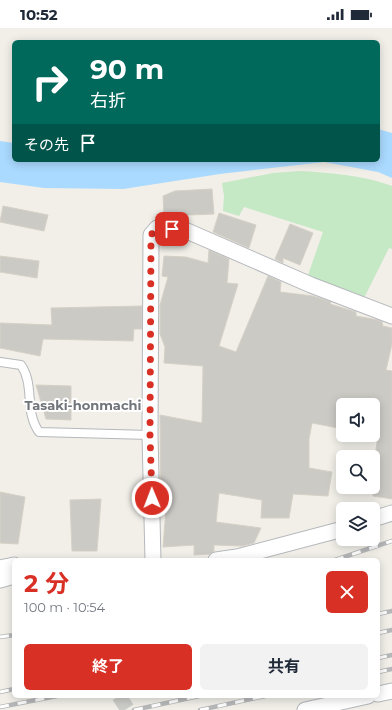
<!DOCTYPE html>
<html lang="ja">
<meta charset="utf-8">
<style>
:root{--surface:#fff;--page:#f2f2f3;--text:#1f2937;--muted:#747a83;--accent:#d93025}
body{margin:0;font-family:Montserrat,"Noto Sans JP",sans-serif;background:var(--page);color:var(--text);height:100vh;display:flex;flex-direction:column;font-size:15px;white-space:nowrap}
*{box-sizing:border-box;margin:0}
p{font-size:13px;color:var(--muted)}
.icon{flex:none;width:22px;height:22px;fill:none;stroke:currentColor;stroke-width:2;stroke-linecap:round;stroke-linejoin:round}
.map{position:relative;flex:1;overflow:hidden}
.sheet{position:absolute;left:12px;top:530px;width:368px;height:140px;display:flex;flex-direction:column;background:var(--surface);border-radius:6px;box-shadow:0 2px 10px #0003}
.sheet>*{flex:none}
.guide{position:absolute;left:12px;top:12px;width:368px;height:122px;border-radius:6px;box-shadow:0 2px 10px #0003;background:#00695c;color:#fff;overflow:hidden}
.fabs{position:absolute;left:336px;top:370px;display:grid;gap:8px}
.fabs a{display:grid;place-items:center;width:44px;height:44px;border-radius:6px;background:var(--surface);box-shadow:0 2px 10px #0003;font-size:20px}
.pin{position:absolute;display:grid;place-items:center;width:34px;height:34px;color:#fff;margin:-17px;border-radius:8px;box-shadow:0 2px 6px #0006}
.me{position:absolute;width:44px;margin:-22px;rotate:359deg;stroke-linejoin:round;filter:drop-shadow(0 0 3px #0008)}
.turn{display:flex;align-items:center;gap:14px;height:84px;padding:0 12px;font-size:18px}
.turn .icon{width:52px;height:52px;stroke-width:2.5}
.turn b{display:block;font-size:28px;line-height:34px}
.then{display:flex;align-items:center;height:38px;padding:0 12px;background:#0003;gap:8px;font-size:15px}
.round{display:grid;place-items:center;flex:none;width:42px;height:42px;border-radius:6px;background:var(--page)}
.head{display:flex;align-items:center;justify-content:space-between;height:68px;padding:0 12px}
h1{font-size:24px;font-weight:700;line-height:30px;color:var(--accent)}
.button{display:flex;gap:8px;margin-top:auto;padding:8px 12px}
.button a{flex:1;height:46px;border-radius:6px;background:var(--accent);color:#fff;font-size:16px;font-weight:700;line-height:46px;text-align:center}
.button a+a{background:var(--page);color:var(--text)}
.status{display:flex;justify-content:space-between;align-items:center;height:28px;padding:0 20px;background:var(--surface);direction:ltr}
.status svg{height:11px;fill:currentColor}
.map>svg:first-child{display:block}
</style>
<div class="status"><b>10:52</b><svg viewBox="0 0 49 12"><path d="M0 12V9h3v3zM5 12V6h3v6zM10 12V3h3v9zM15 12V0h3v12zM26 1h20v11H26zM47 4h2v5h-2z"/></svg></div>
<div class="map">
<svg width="392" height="682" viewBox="0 0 392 682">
<rect width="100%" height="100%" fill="#f1efe8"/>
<path fill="#c5e8c5" d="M301 143C332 145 362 147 392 158V221L389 220 364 270 308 247 323 204 244 179 239 188 223 183 224 168 222 155 273 145Z"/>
<path fill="#aadaff" d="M378 101 392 105V150L378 144 324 134 220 146 123 161 44 160 0 154V113L14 115V132H378Z"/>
<path fill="#cccac5" stroke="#d6d1c6" d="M212 161 214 186 164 188 163 168 175 163Z
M3 178 48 187 44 203 0 194Z
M219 185 256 197 249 220 213 204Z
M290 196 313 205 300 237 283 230V235L275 231Z
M209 222 229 231 227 255 238 256 219 318 236 324 268 248 281 254 280 264 313 268 331 274 330 276 356 284V288L378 292 382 294 383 298 392 300V316L386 342 392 343V471L373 468V441L378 408 373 407V377H341L338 400 312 395 309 411V440L332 444 328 468 293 466 289 490H261L262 472 219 465 216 494 261 500 254 515 242 518 214 517V523L210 526 194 527V517L163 519 166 481H161L160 387 202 395 203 338 164 335 165 319 160 306V277L168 249 162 248 164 228 186 229 208 235Z
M0 228 39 233 37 250 0 244Z
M142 278V301H134L133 313 43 311 40 328 0 320V295L52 297 51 280Z
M36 357 71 358V392L46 391Z
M0 464 25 469 18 516 0 515Z
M101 471 97 523H72L70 472Z"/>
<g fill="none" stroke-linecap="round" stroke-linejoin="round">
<path stroke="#ccccc8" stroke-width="15" stroke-dasharray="15 8" stroke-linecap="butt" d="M119 668 128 682"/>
<defs>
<path id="lane" d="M0 334 21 337C35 357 24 383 39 404L150 407"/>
<path id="street" d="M373 491 392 485
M153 532 150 407 151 207 157 200 187 203 311 257 392 288
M216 532 237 529 343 501
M0 540 14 537
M0 552 14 548
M378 666 392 663
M305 682 368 668"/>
</defs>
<use href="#lane" stroke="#b5b8bc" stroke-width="10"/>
<use href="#street" stroke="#b5b8bc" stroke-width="17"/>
<use href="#lane" stroke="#fff" stroke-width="8"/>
<use href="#street" stroke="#fff" stroke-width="15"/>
<defs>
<path id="rail" d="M335 532 392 513
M378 586 392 583
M378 605 392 602
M0 609 14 607
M378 630 392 627
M378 644 392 641
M0 664 14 661
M0 679 57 668
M134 682 199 668
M200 682 265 668"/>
</defs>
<use href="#rail" stroke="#b6b7b8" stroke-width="4.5"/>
<use href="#rail" stroke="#fff" stroke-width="3" stroke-dasharray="9" stroke-linecap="butt"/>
</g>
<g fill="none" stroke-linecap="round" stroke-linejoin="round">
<path stroke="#d93025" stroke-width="7" stroke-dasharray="0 12.6" d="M152 470 150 407 151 207 157 200 172 201"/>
</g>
<g text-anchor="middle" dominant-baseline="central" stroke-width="4" stroke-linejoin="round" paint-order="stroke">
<g font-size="13" font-weight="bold" fill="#70757a" stroke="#fff">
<text x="83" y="377">Tasaki-honmachi</text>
</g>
</g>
</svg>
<div class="fabs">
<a><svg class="icon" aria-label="sound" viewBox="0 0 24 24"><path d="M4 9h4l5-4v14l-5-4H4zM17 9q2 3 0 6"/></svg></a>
<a><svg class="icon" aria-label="search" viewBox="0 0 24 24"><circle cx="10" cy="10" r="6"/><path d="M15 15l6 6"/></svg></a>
<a><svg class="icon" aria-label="layers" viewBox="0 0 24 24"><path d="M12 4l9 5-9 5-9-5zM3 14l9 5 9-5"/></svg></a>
</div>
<div class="pin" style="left:172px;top:201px;background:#d93025"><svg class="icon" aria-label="arrive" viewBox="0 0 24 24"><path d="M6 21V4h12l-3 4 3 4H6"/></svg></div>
<svg class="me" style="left:152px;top:470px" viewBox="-20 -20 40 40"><circle r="17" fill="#d93025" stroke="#fff" stroke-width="3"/><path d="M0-11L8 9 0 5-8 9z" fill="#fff"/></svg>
<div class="guide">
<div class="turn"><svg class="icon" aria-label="right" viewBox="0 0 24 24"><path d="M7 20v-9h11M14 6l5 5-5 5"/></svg><div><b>90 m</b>右折</div></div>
<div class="then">その先<svg class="icon" aria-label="arrive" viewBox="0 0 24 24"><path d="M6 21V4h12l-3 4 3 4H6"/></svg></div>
</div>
<section class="sheet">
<div class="head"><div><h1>2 分</h1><p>100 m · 10:54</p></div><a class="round" style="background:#d93025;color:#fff"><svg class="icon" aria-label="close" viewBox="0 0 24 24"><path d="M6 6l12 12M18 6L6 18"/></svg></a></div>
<div class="button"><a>終了</a><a>共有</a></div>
</section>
</div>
